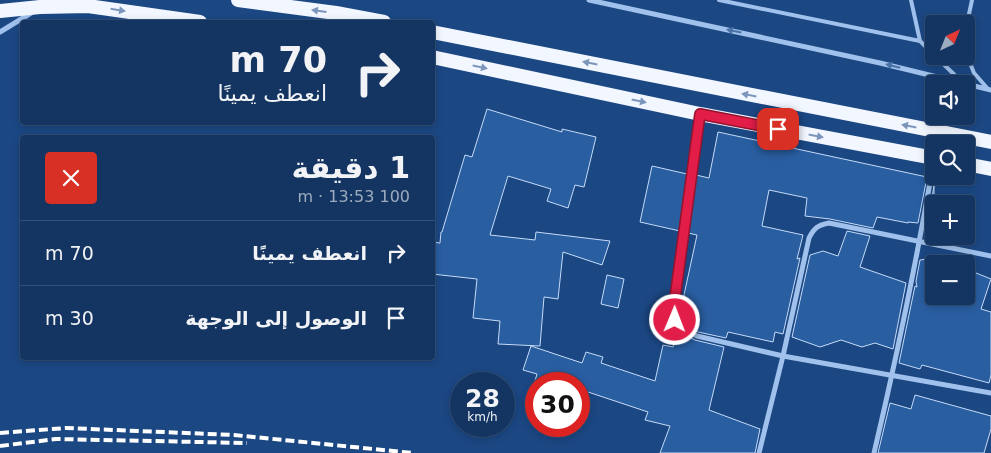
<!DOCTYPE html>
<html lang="ar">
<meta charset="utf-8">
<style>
:root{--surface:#143562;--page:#1d3d68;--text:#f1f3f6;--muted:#9dabbe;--line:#335077}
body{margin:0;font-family:"DejaVu Sans","Noto Naskh Arabic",sans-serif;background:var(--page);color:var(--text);direction:rtl;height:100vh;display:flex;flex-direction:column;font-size:19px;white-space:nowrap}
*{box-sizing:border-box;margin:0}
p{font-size:16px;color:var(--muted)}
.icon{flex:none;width:28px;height:28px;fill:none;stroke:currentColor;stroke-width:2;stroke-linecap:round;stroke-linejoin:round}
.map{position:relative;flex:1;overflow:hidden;direction:ltr}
.panel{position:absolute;left:20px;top:135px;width:415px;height:225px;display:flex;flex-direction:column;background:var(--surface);border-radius:5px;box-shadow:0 2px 8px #0003,0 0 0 1px var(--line);direction:rtl}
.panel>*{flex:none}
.hud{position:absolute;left:20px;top:20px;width:415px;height:105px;border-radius:5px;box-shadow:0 2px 8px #0003,0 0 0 1px var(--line);direction:rtl;background:#143562;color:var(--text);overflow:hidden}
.needle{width:32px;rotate:43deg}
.tools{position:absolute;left:925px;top:15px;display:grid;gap:10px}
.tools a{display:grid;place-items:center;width:50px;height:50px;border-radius:5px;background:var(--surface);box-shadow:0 2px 8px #0003,0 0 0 1px var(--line);font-size:25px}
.speed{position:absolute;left:450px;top:372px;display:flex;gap:10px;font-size:25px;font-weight:700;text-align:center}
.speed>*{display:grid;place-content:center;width:65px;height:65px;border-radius:50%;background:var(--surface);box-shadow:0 2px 8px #0003,0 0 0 1px var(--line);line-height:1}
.speed small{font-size:12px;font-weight:400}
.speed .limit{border:8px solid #d22;background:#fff;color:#111}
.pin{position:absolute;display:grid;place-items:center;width:42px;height:42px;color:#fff;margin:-21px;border-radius:10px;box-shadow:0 2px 8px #0006}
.me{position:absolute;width:55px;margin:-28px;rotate:1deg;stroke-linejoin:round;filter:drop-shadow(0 0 4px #0008)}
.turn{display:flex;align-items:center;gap:18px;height:105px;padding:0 25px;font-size:22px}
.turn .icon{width:65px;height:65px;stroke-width:2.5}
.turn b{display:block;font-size:35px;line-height:42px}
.round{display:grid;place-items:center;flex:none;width:52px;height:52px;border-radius:5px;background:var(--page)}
.headline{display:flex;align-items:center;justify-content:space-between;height:85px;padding:0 25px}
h1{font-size:30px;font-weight:700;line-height:38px}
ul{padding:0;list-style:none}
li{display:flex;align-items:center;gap:15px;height:65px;padding:0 25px;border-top:1px solid var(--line)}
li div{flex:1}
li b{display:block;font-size:19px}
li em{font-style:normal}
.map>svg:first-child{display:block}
</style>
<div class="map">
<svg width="991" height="453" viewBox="0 0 991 453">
<rect width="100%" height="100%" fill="#1b4783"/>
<path fill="#295ea1" stroke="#c5dbf8" d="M487 109 562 132V129L596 137 584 187 575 185 568 208 547 201 551 189 508 176 490 235 535 240 536 232 610 241 602 265 563 252 558 299 544 297 540 346 498 344 500 321 473 318 477 279 432 274V242L440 243 441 232H442L465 155 472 157Z
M718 132 927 177 918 223 908 222V223L877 217 873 228 830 219 805 216 807 198 769 190 762 226 803 235 797 259 800 258 783 334 775 332 773 342 728 332 726 338 698 332 684 325 679 318 697 235 688 233 696 175 709 178Z
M652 166 687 174 680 231 640 222Z
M934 186V226L927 225Z
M847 231 870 236 860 267 906 283 893 349 875 343 862 347 841 340 820 347 792 337 810 255 823 251 838 256Z
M934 258V296H966V269L991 279 981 309 991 312V375L989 383 922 365 920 369 899 363 915 286 917 287 916 281 920 260Z
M607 275 624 279 618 308 601 304Z
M677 330 695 340 724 347 709 410 760 429 755 453H660L670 426 645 420 648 412 579 389V384H534L537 374 523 370 531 346 582 363 586 352 603 357 601 363 655 381 663 345 673 347Z
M915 395 991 416V429L984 453H878L890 403 911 409Z"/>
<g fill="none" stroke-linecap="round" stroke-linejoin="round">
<path stroke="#a0c1eb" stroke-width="4" d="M719 0 920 41 934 55
M911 0 920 41
M966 28 972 0
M966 53 974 73 988 89
M935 56 963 83"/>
<path stroke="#a0c1eb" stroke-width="5" d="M589 0 880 63 991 90
M0 32 31 13
M700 114 674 305 675 320 681 328 697 336 783 356 991 393
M759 453 783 356 809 238C814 228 818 225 829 223L991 256
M874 453C897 356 917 258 934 160"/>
<path stroke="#f2f6ff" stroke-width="14" d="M238 0 336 13 384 22
M0 11 40 7 88 6 200 22
M432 32 991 142
M432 57 700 114 934 158
M966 164 991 169"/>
<path stroke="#fff" stroke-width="4" stroke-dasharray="9 4" stroke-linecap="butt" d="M0 433 66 428 234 435 413 453
M0 446 56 439 247 443"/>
</g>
<defs><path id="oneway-solid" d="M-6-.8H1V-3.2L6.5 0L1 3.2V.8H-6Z" transform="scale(1.25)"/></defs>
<g fill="#7c96bb">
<use href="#oneway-solid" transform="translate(118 10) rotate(9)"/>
<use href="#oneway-solid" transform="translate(319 11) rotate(-172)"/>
<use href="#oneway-solid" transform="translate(590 63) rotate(-169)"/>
<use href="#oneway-solid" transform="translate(480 67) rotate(12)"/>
<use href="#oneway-solid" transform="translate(749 95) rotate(-169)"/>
<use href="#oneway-solid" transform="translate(639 101) rotate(12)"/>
<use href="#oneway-solid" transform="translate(909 126) rotate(-169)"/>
<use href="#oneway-solid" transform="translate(816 136) rotate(11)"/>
</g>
<g fill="#4a72a7">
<use href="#oneway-solid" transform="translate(734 31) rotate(-168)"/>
<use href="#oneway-solid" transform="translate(893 66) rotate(-166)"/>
</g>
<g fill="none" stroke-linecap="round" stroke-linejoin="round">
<defs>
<path id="route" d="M675 320 674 305 700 114 778 129"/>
</defs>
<use href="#route" stroke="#92132f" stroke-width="12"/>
<use href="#route" stroke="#e11d48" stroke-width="9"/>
</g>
</svg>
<div class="tools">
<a><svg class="needle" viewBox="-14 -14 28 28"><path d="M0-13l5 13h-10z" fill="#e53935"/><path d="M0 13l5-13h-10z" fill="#9dabbe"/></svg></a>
<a><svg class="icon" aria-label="sound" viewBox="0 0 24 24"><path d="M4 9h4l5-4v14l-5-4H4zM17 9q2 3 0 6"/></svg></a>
<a><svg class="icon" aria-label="search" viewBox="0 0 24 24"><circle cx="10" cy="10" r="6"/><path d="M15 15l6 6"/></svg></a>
<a>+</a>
<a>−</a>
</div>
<div class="speed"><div>28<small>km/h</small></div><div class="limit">30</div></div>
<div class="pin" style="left:778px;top:129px;background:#d93025"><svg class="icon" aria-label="arrive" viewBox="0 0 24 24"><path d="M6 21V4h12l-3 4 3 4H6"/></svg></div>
<svg class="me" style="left:675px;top:320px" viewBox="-20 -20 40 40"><circle r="17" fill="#e11d48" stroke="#fff" stroke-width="3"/><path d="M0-11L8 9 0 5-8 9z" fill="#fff"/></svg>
<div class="hud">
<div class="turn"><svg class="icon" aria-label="right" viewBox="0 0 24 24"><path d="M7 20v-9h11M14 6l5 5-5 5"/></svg><div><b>70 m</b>انعطف يمينًا</div></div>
</div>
<section class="panel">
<div class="headline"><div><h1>1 دقيقة</h1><p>100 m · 13:53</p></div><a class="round" style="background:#d93025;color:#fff"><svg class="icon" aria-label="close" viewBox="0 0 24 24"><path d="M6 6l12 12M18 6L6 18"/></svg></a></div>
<ul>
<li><svg class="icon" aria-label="right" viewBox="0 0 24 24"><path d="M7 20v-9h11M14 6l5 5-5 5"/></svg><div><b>انعطف يمينًا</b></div><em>70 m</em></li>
<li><svg class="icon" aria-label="arrive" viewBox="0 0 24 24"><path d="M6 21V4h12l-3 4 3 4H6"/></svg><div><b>الوصول إلى الوجهة</b></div><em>30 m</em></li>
</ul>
</section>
</div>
